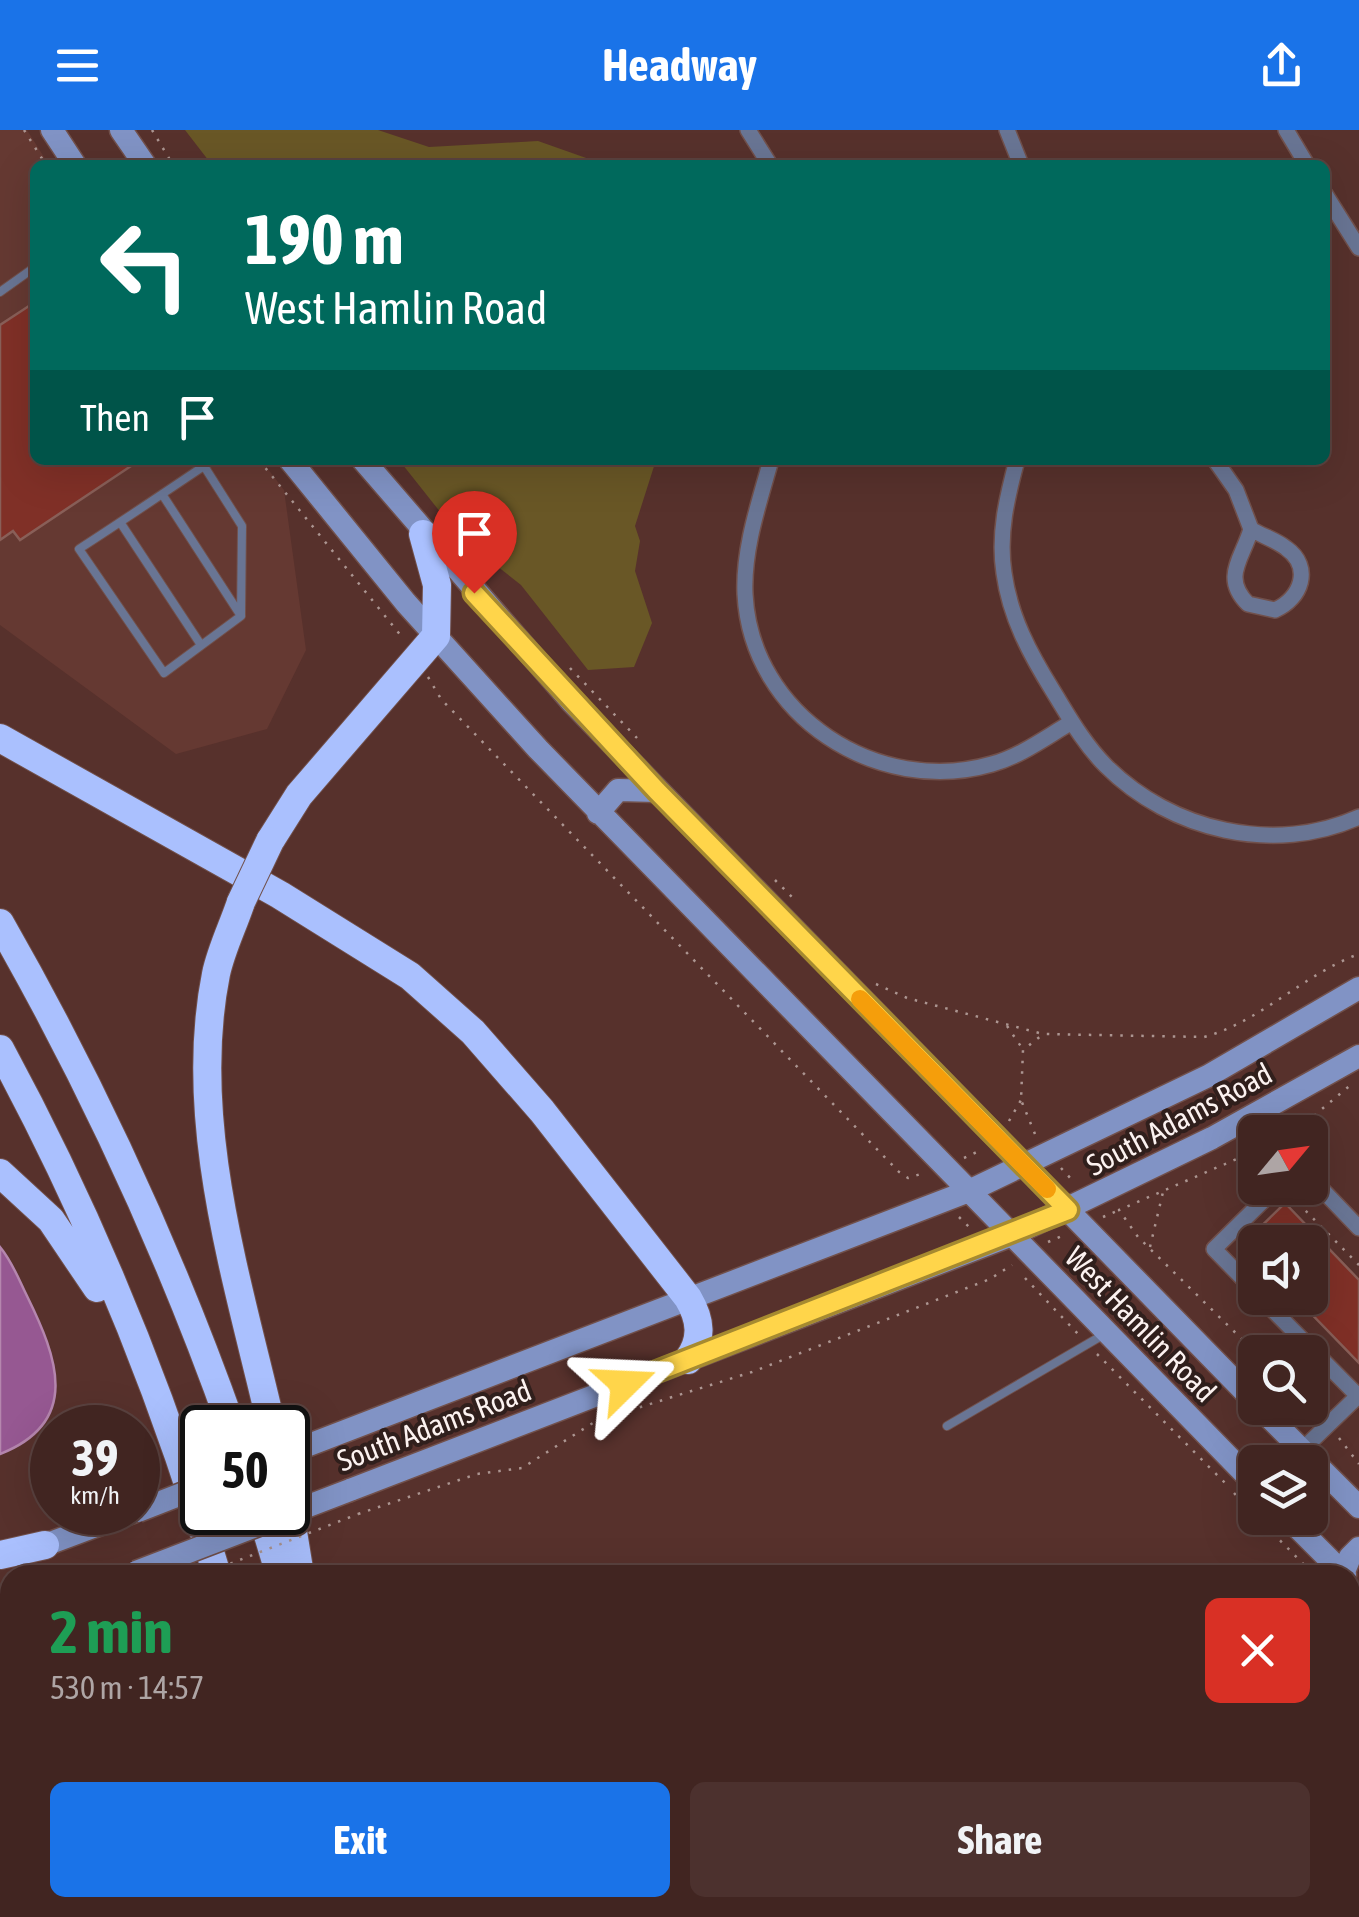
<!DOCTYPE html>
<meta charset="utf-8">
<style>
:root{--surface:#412521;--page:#4c312e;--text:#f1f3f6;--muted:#aea5a5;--line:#5a423f;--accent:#1a73e8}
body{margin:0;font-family:"Asap Condensed",sans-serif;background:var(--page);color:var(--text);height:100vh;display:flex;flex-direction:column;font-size:38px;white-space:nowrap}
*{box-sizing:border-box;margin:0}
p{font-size:32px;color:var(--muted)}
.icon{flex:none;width:55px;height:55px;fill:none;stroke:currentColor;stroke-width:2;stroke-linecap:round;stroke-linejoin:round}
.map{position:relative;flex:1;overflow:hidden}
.panel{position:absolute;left:0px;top:1435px;width:1360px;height:352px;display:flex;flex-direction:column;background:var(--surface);border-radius:30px 30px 0 0;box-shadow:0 10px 40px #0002,0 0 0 2px var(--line)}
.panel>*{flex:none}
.banner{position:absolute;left:30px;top:30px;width:1300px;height:305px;border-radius:15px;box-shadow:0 10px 40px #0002,0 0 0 2px var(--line);background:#00695c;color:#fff;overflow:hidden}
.needle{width:65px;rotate:61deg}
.fabs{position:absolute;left:1238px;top:985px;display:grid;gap:20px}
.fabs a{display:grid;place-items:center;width:90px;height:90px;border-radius:15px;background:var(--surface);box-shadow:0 10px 40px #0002,0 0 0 2px var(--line);font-size:50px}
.speed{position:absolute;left:30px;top:1275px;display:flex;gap:20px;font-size:50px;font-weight:700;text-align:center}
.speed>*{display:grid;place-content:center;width:130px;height:130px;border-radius:50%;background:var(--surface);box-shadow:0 10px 40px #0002,0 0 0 2px var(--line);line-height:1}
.speed small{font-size:25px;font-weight:400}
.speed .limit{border:5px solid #111;border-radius:15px;background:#fff;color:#111}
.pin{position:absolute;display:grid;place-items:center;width:85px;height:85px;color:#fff;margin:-102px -42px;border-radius:50% 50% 50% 0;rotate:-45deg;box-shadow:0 0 10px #0007}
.pin .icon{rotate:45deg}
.me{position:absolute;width:110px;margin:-55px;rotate:69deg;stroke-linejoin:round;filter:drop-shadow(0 0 8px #0008)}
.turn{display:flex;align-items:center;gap:35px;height:210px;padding:0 50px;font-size:45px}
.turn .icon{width:130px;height:130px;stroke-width:2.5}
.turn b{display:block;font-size:70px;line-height:85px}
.then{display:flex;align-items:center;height:95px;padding:0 50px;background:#0003;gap:20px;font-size:38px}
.round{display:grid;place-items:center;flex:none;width:105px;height:105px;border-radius:15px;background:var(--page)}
.summary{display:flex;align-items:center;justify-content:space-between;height:170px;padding:0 50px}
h1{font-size:60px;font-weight:700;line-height:75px;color:#1e9e55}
.cta{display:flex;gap:20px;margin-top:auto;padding:20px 50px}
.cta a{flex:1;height:115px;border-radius:15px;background:var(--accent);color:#fff;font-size:40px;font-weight:700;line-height:115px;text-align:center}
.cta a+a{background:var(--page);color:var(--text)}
header{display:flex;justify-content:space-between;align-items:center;height:130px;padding:0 50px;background:var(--accent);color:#fff;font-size:45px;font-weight:700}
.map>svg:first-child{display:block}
</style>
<header><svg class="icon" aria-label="menu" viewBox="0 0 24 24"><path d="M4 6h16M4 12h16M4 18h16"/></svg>Headway<svg class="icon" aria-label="share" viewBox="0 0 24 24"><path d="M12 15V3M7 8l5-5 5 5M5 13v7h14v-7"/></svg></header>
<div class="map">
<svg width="1359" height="1787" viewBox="0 0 1359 1787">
<rect width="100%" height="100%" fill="#57312c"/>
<path fill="#653932" d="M0 0H27L49 35H35V330H261L284 360 306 520 267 599 176 624 0 495Z"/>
<path fill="#695726" d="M185 0H378L429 17 538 11 606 35H212Z
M399 330H656L635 396 640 411 635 441 652 493 634 537 588 540 521 455 460 407Z"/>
<path fill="#965892" stroke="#b586ae" stroke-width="2.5" d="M0 1117C12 1131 19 1150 27 1166 57 1227 82 1292 0 1324Z"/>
<path fill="#803027" stroke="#895f58" stroke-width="2.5" d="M35 172V330H140L20 410 13 401 0 410V195Z
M1285 1073 1359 1150V1233L1296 1168H1310V1112H1245Z"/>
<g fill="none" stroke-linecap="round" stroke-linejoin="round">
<defs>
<path id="lane" d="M0 162 35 137
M200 330 204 336 242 396 241 486 164 543 79 419C124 390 168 360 213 330
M162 364 241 486
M120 392 201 515
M947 1296 1103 1205"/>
<path id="street" d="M748 0 770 35
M1007 0 1021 35
M1286 0 1307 35
M1325 64 1359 118
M771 330C759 373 743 419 745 464 751 586 878 667 992 634 1021 626 1046 607 1072 592
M1017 330C1007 367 998 404 1004 443 1010 487 1030 524 1053 561 1069 587 1084 614 1106 636 1171 701 1274 725 1359 687
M1215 330 1236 360 1251 399C1243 428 1221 447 1248 474L1275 480C1301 469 1313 437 1286 418 1276 410 1262 406 1251 399
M1267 978 1280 1002
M1310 1047 1359 1098
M1255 1161 1214 1119 1276 1058
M1261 1168 1359 1267
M1302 1320 1359 1265"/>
<path id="secondary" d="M52 0 75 35
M121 0 145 35
M290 330 406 473 538 619 1255 1354
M363 330 572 572 1255 1272
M598 683 618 660 657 661
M1260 1278 1359 1377
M288 1323 969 1061 1208 946 1359 858
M350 1360 1012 1105 1212 1008 1359 926
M1288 1388 1345 1445
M29 1421 133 1382
M1343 1444 1350 1427 1359 1418
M0 1490 10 1487"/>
<path id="highway" d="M0 608 280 765 410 846 473 902 542 981 688 1168C701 1190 703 1209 688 1230
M270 711 299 665 436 506 437 455 423 404
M241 772C233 796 221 820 216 844 186 993 239 1154 272 1298
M0 793C92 954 170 1123 232 1298
M0 919C90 1085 163 1264 217 1445
M0 1043 51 1090 97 1158
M288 1371 300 1445
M261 1382 280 1445
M0 1425 45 1415
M298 1778 300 1787
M358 1778 360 1787"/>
</defs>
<use href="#lane" stroke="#71504b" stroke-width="10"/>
<use href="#street" stroke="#71504b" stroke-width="18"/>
<use href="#secondary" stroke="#71504b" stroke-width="25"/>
<use href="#highway" stroke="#71504b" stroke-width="30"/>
<path stroke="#ac9591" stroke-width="2.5" stroke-dasharray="2.5 8" stroke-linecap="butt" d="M24 0 46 35
M152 0 173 35
M259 330 402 507
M570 538 637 608
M428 547 441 569 899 1042 908 1048 924 1043
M775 750 794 769
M876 854 907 868 1043 904 1204 907C1260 892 1304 844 1359 824
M1007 896 1022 918
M1009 991 1021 970
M1298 999 1353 953
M1035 1004 1021 970 1023 920 1042 905
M1255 1021 1119 1080 1138 1107 1255 1222
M964 1028 979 1021
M1061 1038 1073 1051
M1291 1066 1359 1135
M959 1087 971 1099
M1103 1087 1119 1080
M1048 1112 1064 1105
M1150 1117 1163 1062
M1025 1148 1078 1204
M1097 1224 1229 1357
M1310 1277 1316 1283
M1339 1308 1359 1334
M1234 1363 1255 1385
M358 1384 477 1344 522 1338 596 1291 752 1242 990 1149 1012 1135
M1258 1388 1314 1445
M1350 1482 1359 1492
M0 1516 10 1513"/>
<use href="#lane" stroke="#697594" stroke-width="8"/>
<use href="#street" stroke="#697594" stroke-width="15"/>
<use href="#secondary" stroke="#8193c5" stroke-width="22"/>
<use href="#highway" stroke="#aac0fe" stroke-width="28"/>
<defs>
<path id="secondary-bridge" d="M138 1381 202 1356
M136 1442 350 1360"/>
<path id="highway-bridge" d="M241 772 270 711"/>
</defs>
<use href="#secondary-bridge" stroke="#71504b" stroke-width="25" stroke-linecap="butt"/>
<use href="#highway-bridge" stroke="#71504b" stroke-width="30" stroke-linecap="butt"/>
<path stroke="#ac9591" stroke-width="2.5" stroke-dasharray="2.5 8" stroke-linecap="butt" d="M201 1445 358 1384"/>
<use href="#secondary-bridge" stroke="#8193c5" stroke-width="22"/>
<use href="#highway-bridge" stroke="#aac0fe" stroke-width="28"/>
</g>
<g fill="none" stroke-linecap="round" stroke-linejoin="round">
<defs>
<path id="route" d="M474 463 657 661 1068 1080 625 1254"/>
</defs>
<use href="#route" stroke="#a68a30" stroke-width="25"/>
<use href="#route" stroke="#ffd54a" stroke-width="18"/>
<path stroke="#f59e0b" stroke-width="18" d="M860 869 1047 1059"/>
</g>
<g text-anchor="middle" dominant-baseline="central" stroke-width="8" stroke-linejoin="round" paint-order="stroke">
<g font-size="30" fill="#fcf2f0" stroke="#301f1c">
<text transform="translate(1179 989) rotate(-28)">South Adams Road</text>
<text transform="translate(1141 1194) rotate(46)">West Hamlin Road</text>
<text transform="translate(434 1295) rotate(-21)">South Adams Road</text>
</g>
</g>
</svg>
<div class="fabs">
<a><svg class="needle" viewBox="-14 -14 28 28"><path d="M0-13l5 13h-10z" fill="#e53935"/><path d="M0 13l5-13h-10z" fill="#aea5a5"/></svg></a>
<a><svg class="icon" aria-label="sound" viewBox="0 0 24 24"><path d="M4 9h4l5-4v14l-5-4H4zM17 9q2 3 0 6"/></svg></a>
<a><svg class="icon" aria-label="search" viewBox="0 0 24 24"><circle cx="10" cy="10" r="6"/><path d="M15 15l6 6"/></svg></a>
<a><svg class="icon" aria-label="layers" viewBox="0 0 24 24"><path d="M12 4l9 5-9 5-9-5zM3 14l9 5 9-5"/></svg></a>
</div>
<div class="speed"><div>39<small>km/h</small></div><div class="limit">50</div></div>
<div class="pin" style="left:474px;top:463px;background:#d93025"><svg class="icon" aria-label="arrive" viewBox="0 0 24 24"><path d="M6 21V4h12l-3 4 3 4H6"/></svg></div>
<svg class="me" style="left:625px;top:1254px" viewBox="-20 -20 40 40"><path d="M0-17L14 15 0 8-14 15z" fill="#ffd54a" stroke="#fff" stroke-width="4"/></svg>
<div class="banner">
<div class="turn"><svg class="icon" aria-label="left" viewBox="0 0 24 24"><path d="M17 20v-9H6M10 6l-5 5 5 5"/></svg><div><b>190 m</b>West Hamlin Road</div></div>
<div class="then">Then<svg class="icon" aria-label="arrive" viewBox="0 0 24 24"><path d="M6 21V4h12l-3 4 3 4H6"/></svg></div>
</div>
<section class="panel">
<div class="summary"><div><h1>2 min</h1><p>530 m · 14:57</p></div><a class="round" style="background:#d93025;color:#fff"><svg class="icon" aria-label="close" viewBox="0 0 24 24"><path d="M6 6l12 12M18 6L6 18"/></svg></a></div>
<div class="cta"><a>Exit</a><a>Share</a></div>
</section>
</div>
